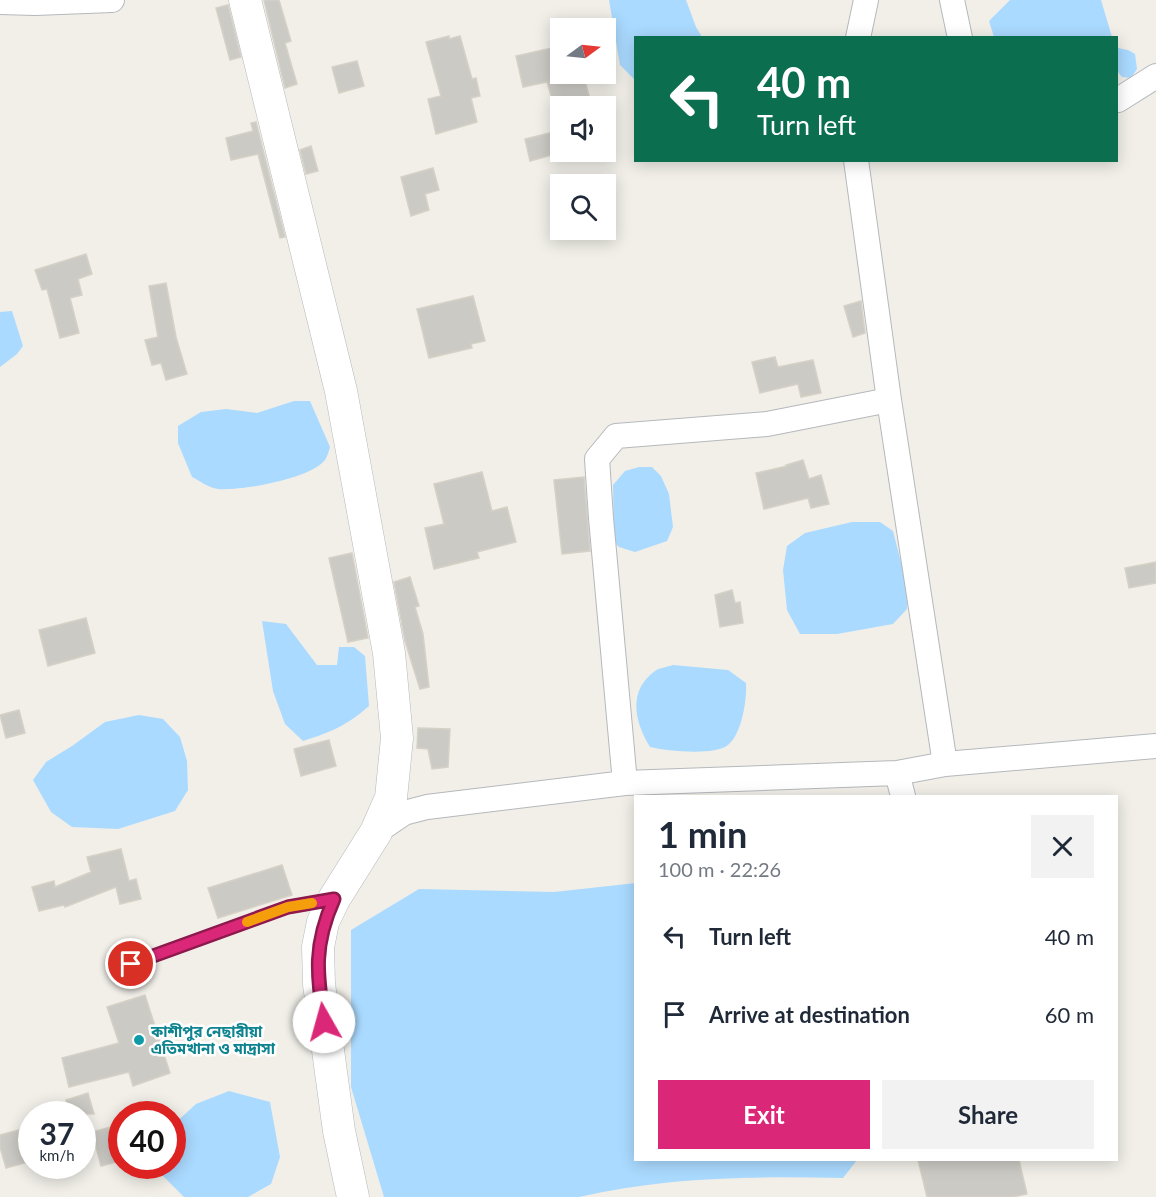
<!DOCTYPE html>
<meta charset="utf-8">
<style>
:root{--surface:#fff;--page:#f2f2f3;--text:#1f2937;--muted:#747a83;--accent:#db2777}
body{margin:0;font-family:Lato,"Noto Sans Bengali",sans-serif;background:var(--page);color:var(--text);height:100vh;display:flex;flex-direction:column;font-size:22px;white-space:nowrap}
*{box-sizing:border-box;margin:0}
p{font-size:20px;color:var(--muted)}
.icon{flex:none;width:33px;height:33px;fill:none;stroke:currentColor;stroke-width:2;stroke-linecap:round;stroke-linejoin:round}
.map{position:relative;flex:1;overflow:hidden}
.sheet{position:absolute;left:634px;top:795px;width:484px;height:366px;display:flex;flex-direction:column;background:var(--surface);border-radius:0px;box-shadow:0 3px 15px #0003}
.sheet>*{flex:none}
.banner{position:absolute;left:634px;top:36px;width:484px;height:126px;border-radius:0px;box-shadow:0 3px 15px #0003;background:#0b6e4f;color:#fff;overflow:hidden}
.needle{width:39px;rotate:75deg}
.controls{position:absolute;left:550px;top:18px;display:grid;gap:12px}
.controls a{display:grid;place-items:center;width:66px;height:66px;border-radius:0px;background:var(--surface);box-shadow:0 3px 15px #0003;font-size:30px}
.speed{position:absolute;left:18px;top:1101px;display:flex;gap:12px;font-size:30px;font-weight:700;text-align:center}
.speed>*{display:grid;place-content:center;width:78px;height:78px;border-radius:50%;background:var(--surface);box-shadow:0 3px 15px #0003;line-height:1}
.speed small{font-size:15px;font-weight:400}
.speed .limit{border:9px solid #d22;background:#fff;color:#111}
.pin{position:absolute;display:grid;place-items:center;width:51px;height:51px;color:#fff;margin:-26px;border:3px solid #fff;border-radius:50%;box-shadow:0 2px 6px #0007}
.me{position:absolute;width:66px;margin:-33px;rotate:353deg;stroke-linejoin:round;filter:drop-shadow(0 0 4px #0008)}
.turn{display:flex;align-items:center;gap:21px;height:126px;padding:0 24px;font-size:27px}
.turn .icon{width:78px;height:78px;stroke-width:2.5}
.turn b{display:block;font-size:42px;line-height:51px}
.round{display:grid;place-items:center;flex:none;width:63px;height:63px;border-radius:0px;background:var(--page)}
.head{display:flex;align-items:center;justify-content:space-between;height:102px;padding:0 24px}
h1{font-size:36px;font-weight:700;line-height:45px}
.primary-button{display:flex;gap:12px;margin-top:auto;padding:12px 24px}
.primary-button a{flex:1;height:69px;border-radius:0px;background:var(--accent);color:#fff;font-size:24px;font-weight:700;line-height:69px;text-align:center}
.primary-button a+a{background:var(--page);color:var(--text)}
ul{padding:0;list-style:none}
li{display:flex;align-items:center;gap:18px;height:78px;padding:0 24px}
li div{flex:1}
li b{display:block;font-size:22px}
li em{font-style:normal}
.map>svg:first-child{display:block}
</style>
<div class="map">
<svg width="1156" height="1197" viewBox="0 0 1156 1197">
<rect width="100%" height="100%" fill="#f1efe8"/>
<path fill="#aadaff" d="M609 0H686L696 27 702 37 636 38V81L620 65Z
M1010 0H1101L1112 37H994L989 21Z
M1118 48 1128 50 1135 54 1137 69 1131 78 1122 77 1118 72Z
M12 311 23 346 17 354 0 367V312Z
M294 401H310L330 447C329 451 327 457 325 460 310 479 241 491 218 489 209 488 200 481 192 477L178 443V426L201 412 226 409 257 413Z
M639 467H652L661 476 669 494 673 527 667 541 635 552 619 547 614 542 613 485 625 471Z
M852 522H880L893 531 907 586V609L893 624 837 634H800L787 610 783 570 787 546 805 533Z
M262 621 286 624 317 665H337L339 647H354L365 656 369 706C346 726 331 732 303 741L285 724 273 691Z
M673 665 728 670 746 683C747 699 742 734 728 745 714 756 667 751 650 747 635 723 627 691 655 671 659 668 667 667 673 665Z
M139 715 163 719 180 737 187 761 188 790 175 811 118 829 72 827 51 812 33 780 46 762 72 746 105 722Z
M636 883V1160H857L843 1178C755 1176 664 1177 579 1197H384L351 1087V930L419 889 554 892Z
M229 1091 270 1102 280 1157 271 1184 248 1197H184L161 1174 159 1166H172L173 1125 196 1104Z"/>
<path fill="#cccac5" stroke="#d6d1c6" stroke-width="1.5" d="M264 0H279L291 41 285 43 297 84 285 88Z
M228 5 241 57 230 60 216 8Z
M449 36V39L460 36 472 79 476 78 480 96 471 98 477 122 436 134 428 99 441 96 426 42Z
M561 46V74H583L592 106H554L547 82 523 87 516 56Z
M357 61 364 86 339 93 332 67Z
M256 122 285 237 280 238 258 154 231 160 226 138 253 131 251 123Z
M554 132 559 153 530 161 525 139Z
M311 146 318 171 306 174 300 150Z
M433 168 439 190 425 194 429 210 411 216 401 177Z
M86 254 92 274 78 279 82 295 70 298 79 333 60 338 47 289 42 290 35 270Z
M166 283 176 337 187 374 166 380 161 363 152 365 145 340 158 337 149 286Z
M473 296 485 341 471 344 472 348 429 358 417 309Z
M861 301 865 333 853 337 844 306Z
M775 357 778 367 813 360 821 393 801 397 798 384 760 393 752 362Z
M803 460 809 479 821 475 829 504 811 508 808 498 764 509 756 473 787 466 786 465Z
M482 472 492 511 507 507 516 542 477 552 479 558 434 569 425 528 444 524 434 484Z
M584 477 590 551 562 554 554 480Z
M352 553 368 638 348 642 329 558Z
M1156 562V583L1129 588 1125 568Z
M410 577 419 606 415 607 423 634 429 687 420 689 405 641 394 582Z
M732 590 735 603 740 602 743 623 720 627 715 595Z
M86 618 95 653 48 666 39 630Z
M19 710 25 733 6 738 0 715Z
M418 728 450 729 448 767 432 769 428 749 417 748Z
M329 740 336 766 301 776 294 749Z
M121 849 129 881 136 879 141 899 120 904 116 887 65 907 64 905 39 911 32 887 54 881 55 887 91 872 87 857Z
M282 865 292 895 218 918 208 888Z
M145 995 170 1073 133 1086 129 1072 69 1087 62 1058 119 1043 107 1007Z
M88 1093 94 1114H69L66 1100Z
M111 1127 120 1161 101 1166 92 1132Z
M19 1130 28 1162 6 1168 0 1147V1135Z
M918 1160H1019L1027 1194 1012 1197H927Z"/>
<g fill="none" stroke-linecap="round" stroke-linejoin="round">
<defs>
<path id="service" d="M131 964 288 907 329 900"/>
<path id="minor" d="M952 0 960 38
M0 2 35 3 112 0
M858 38 866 0
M1118 100 1156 76
M856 160 889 400 945 764
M897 773 903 796
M625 783 601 518 597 459 616 436 767 424 889 400
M376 832 404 813 427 807 625 783 897 773 945 764 1156 746"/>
<path id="tertiary" d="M245 0 341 391 389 653 397 738 391 798 376 832 334 899 323 922 318 947 319 984 339 1131 353 1197"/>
</defs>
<use href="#service" stroke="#b5b8bc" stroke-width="14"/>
<use href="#minor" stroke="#b5b8bc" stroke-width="26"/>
<use href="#tertiary" stroke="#b5b8bc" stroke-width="33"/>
<use href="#service" stroke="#fff" stroke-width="12"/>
<use href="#minor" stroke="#fff" stroke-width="24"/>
<use href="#tertiary" stroke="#fff" stroke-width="32"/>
</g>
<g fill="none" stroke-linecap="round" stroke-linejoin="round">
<defs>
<path id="route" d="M131 964 288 907 334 899C313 946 317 973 324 1022"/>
</defs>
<use href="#route" stroke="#8e194d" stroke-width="15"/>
<use href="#route" stroke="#db2777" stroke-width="10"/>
<path stroke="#f59e0b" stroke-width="10" d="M247 922 288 907 312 903"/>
</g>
<circle fill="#0f9aa8" stroke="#fff" stroke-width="2" cx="139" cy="1040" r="6"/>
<g text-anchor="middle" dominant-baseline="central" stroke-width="5" stroke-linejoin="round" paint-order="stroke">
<g font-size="15" font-weight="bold" fill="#0d838f" stroke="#fff" text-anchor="start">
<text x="151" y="1031">কাশীপুর নেছারীয়া<tspan x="151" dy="17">এতিমখানা ও মাদ্রাসা</tspan></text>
</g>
</g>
</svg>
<div class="controls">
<a><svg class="needle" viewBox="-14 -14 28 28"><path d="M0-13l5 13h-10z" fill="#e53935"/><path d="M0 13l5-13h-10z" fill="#747a83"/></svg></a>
<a><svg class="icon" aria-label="sound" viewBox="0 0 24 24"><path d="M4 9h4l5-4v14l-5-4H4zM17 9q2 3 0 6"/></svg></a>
<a><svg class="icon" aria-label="search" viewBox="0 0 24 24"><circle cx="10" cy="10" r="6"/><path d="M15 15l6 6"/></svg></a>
</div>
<div class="speed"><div>37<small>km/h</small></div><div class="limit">40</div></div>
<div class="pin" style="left:131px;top:964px;background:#d93025"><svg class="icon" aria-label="arrive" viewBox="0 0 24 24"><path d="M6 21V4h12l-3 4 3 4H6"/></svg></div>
<svg class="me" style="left:324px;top:1022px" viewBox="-20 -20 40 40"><circle r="19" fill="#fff"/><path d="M0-13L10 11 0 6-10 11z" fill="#db2777"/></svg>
<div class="banner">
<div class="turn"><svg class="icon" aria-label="left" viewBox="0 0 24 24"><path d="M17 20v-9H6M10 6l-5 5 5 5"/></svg><div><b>40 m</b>Turn left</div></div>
</div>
<section class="sheet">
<div class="head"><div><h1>1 min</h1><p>100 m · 22:26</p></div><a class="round"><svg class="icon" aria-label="close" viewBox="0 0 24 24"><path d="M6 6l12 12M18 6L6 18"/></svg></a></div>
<ul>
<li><svg class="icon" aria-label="left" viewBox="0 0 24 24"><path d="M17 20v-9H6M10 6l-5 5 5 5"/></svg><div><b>Turn left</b></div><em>40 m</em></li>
<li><svg class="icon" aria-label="arrive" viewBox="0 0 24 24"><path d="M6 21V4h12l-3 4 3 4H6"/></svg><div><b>Arrive at destination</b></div><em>60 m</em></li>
</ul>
<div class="primary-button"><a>Exit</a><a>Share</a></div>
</section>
</div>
